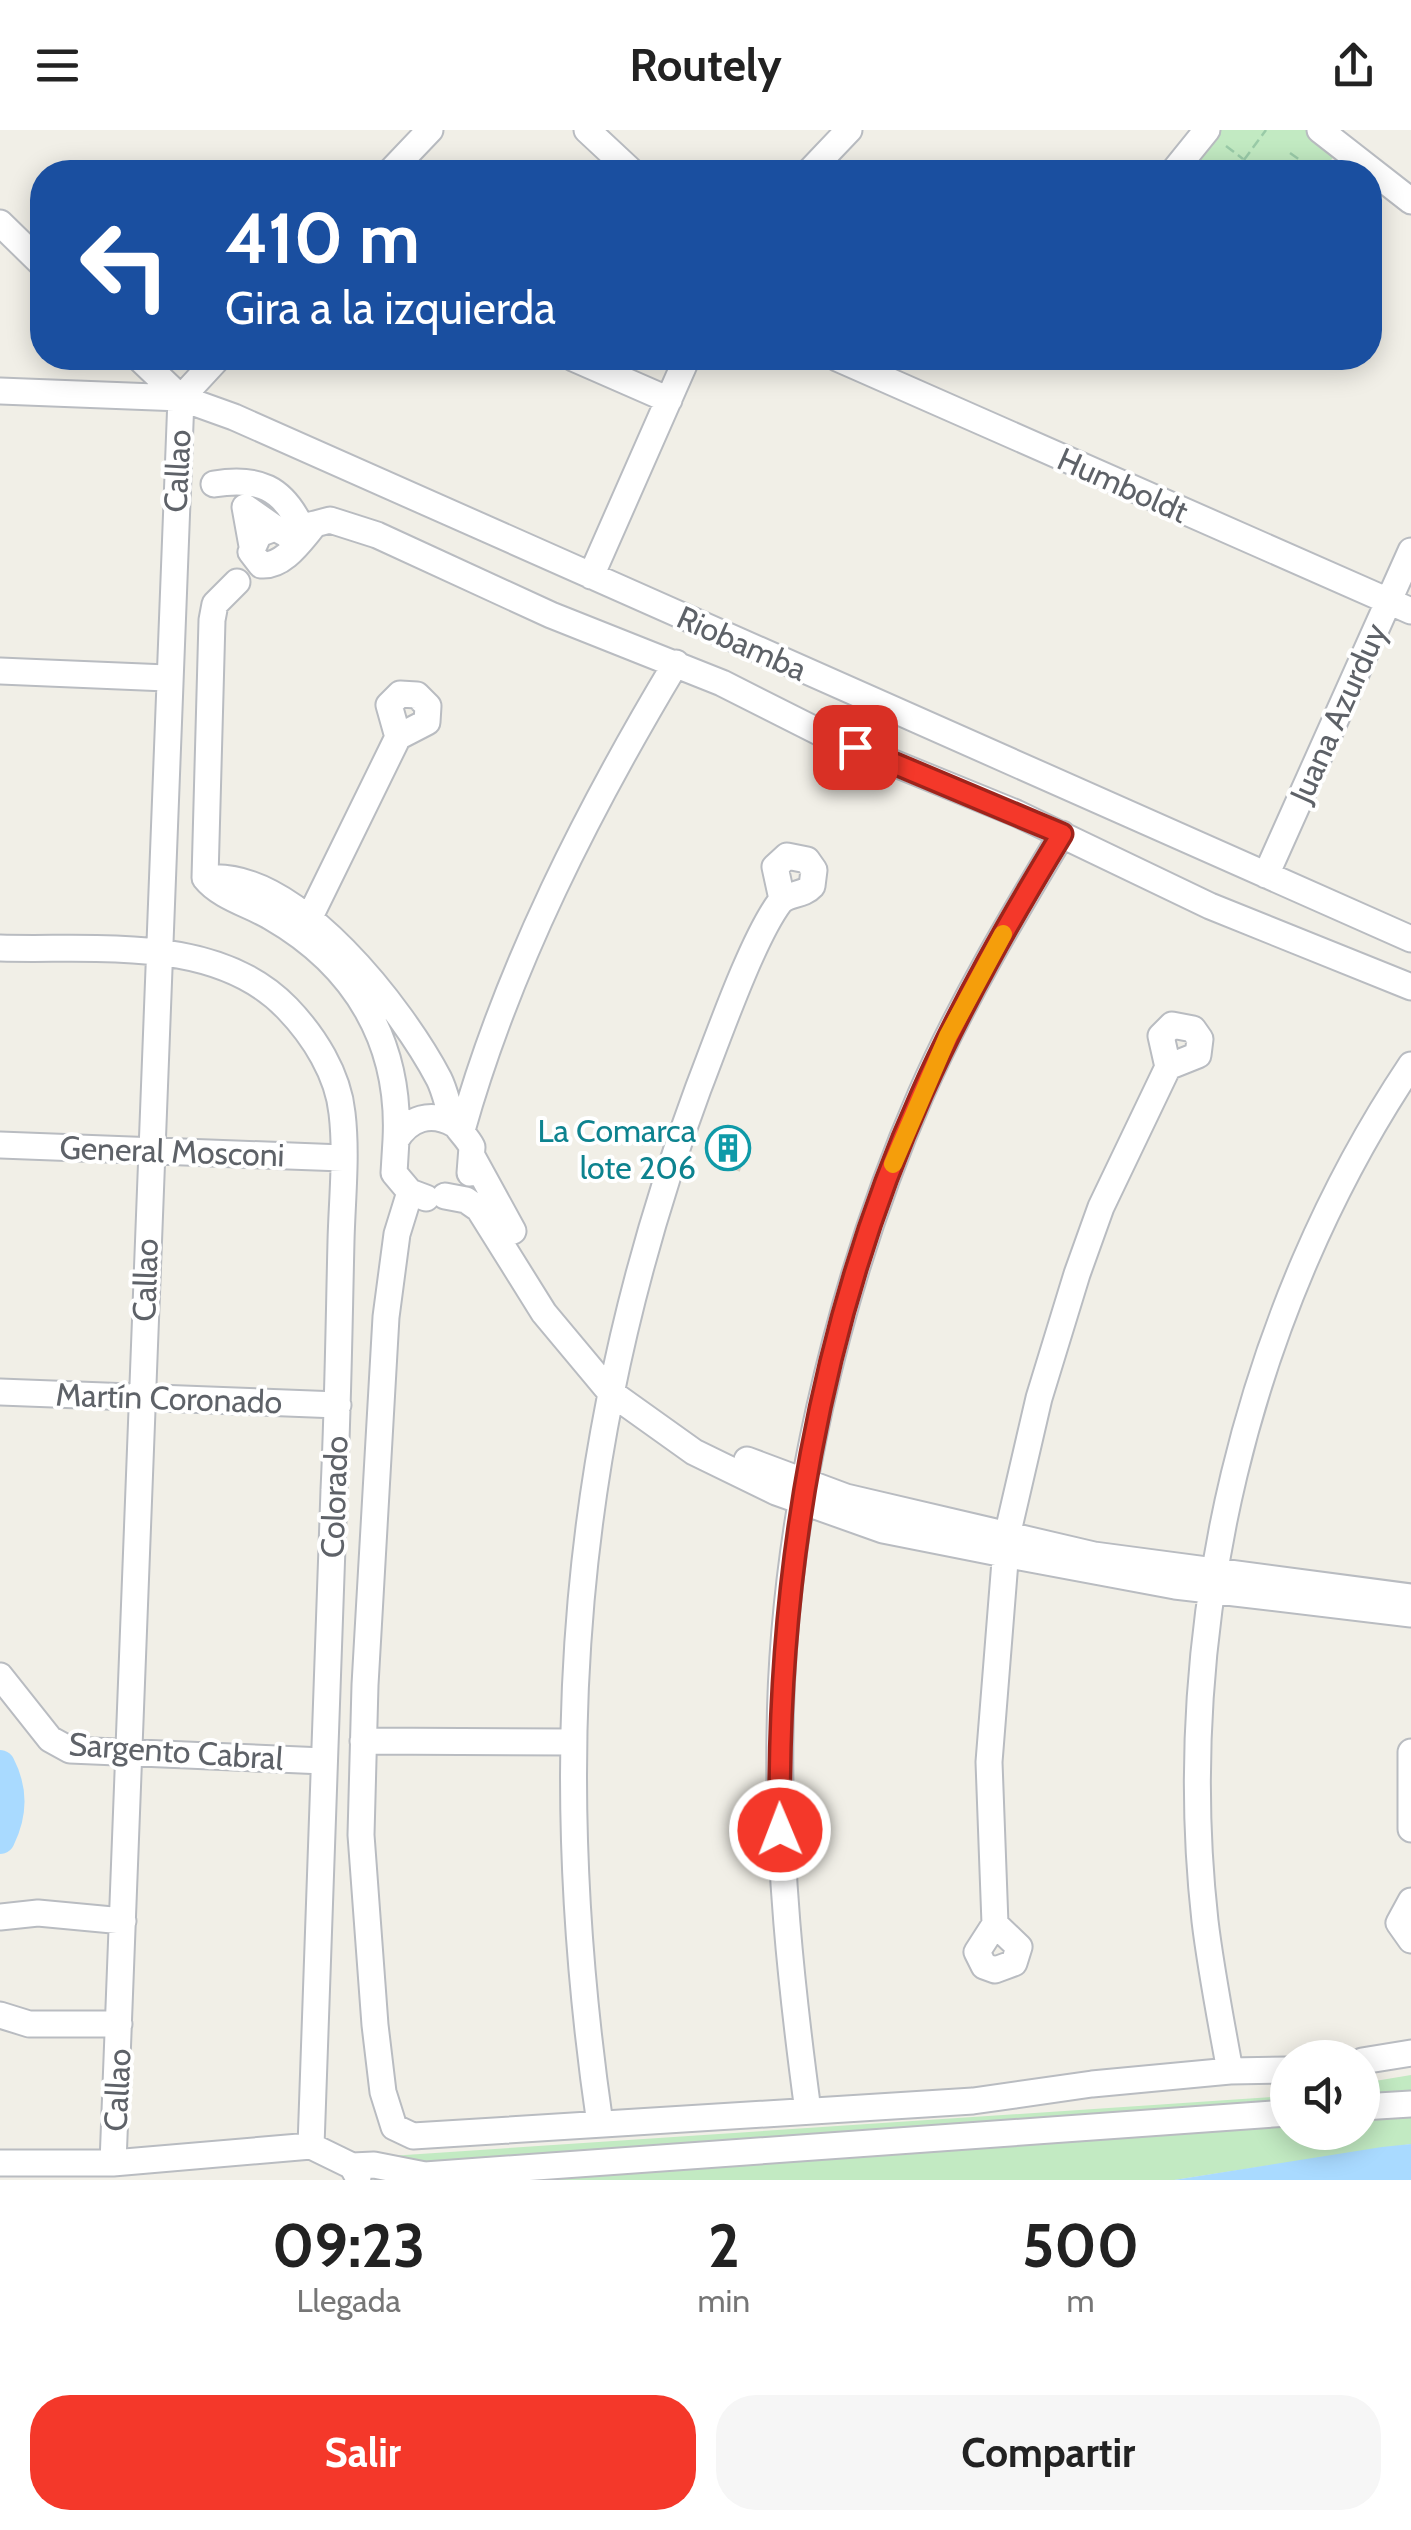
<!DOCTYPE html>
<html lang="es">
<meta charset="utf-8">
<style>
:root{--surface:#fff;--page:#f6f6f6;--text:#222;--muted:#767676;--accent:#f4382a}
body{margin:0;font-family:Cabin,sans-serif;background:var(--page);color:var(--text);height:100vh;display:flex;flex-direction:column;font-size:38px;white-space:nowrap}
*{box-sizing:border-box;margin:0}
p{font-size:32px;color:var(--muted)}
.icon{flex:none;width:55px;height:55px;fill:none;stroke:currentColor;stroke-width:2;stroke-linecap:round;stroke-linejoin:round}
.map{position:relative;height:2050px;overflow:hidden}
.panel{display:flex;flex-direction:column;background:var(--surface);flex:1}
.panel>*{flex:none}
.top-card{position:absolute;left:30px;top:30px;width:1352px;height:210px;border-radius:40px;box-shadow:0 5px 25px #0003;background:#1a4fa0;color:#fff;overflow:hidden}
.fabs{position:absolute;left:1270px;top:1910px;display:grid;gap:20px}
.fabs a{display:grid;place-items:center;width:110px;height:110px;border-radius:50%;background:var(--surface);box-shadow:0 5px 25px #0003;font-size:50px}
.pin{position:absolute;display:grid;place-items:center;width:85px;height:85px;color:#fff;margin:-42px;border-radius:20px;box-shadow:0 5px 15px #0006}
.me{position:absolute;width:110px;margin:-55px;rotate:359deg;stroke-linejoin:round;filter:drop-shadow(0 0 8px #0008)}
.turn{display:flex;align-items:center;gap:35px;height:210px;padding:0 30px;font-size:45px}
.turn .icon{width:130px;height:130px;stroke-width:2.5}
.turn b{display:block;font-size:70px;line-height:85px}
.eta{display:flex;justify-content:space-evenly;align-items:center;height:170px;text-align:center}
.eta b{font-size:60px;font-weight:700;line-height:70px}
.cta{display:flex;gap:20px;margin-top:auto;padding:20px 30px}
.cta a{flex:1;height:115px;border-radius:40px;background:var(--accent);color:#fff;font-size:40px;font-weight:700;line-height:115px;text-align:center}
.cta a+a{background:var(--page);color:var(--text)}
header{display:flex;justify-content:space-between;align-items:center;height:130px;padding:0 30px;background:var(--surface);font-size:45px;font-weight:700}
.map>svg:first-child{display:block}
</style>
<header><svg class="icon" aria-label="menu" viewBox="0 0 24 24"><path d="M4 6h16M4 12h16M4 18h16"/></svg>Routely<svg class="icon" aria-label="share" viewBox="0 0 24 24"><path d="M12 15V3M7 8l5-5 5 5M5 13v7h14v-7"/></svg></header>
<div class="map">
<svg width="1411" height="2050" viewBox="0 0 1411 2050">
<rect width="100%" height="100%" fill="#f1efe7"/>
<path fill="#c2eac2" d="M1216 0H1308L1337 23 1321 42H1184Z
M1411 1945V2014L1174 2050H374L360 2028 1287 1966 1288 2002H1362L1363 1953Z"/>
<path fill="#a9daff" d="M1411 2014V2050H1174L1382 2017Z"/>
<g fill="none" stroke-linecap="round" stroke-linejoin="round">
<path stroke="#a9daff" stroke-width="30" d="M0 1635C13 1660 13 1683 0 1709"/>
</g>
<path fill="#cccac4" stroke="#d6d1c4" stroke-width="2.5" d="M717 999 743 1009 738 1021 744 1024 739 1040 711 1029Z"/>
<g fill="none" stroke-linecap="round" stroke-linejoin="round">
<defs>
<path id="minor" d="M587 0 632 42
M1320 0 1411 71
M390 42 430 0
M809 42 849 0
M1173 42 1207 0
M0 93 42 134
M139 228 181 268 234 287 1411 809
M573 228 669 270
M837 228 1411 481
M0 261 181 268
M181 268 218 228
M214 354C258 347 283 357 302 399
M315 394 330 390 377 405 551 485 722 553 827 606 1016 683 1210 776 1411 857
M286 401 315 394C301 410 284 437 261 435L251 422 259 404 275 398 290 406 293 419
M252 416 245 377 275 398
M591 446 687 228
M237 452 215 474 212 490 205 748C220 767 251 775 271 787 356 836 401 913 396 1010
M0 541 167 548
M1266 745 1411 421
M210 748C298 742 403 880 439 949 446 963 448 979 454 992 459 1001 467 1007 472 1017L470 1043
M301 805 398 607 427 592 428 576 417 565 400 564 389 575 398 607
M0 818C93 821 216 804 287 878 314 906 338 944 342 983 347 1025 342 1069 341 1111 339 1194 338 1277 334 1360 326 1579 318 1798 311 2016
M462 1000C508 836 589 678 676 533
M0 1015 343 1028
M473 1028 513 1101
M410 1062 397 1104 386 1187 365 1555 361 1705 375 1895 383 1962 394 1997 413 2006 973 1971 1092 1954 1230 1941 1288 1940
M445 1066 466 1070 479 1079 544 1183 610 1262 694 1322 776 1362 883 1400 1004 1424 1175 1456 1411 1484
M426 1068 410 1062 394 1043 396 1010C409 988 431 981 454 994
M0 1262 338 1275
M747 1330 846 1367 1094 1425 1411 1467
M0 1546 50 1609 70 1620 324 1631
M363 1611 571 1612
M1411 1622V1699
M1411 1771 1399 1793 1411 1810
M0 1787 38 1783 123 1791
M995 1794 1019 1817 1014 1833 995 1840 984 1836 977 1822 995 1794 989 1632 1007 1406 1039 1268 1077 1144 1101 1077 1168 937 1198 925 1200 909 1193 899 1172 895 1161 906 1168 937
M0 1885 29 1894H119
M1362 1931 1411 1923
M1230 1941C1221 1891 1211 1841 1205 1791 1172 1497 1247 1180 1411 935
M1362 1977 1411 1974
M808 1981C791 1855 778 1731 780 1604 782 1394 837 1156 921 964 961 873 1011 789 1062 704
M600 1994C547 1632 570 1304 698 959 716 913 752 809 780 772 788 763 803 766 812 756L814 740 807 730 787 726 775 737 782 769
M0 2033H113L311 2016 352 2036 358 2047
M113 2033 181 268
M352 2036 374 2035 425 2045 1288 1983"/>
</defs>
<use href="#minor" stroke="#b9bcc1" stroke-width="29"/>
<path stroke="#9acba8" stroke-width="2.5" stroke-dasharray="10 5" stroke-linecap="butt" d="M1226 16 1243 29
M1290 23 1317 42
M1235 42 1266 0"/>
<use href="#minor" stroke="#fff" stroke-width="25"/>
</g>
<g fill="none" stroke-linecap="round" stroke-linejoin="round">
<defs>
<path id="route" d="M780 1700C776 1450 819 1193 922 963 962 873 1011 788 1062 704L855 617"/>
</defs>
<use href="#route" stroke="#9f241b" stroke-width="25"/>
<use href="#route" stroke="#f4382a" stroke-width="18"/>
<path stroke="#f59e0b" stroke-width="18" d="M893 1034 948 906 1003 804"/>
</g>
<defs>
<symbol id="building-ring" viewBox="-11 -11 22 22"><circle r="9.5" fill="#fff" stroke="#0f9aa8" stroke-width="1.5"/><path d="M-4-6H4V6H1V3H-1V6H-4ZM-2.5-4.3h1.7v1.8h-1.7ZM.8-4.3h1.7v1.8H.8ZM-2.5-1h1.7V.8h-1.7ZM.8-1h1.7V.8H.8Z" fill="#0f9aa8"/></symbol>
</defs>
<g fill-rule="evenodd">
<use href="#building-ring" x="703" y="993" width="50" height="50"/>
</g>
<g text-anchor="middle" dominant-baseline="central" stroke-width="8" stroke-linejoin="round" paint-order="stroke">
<g font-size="32" fill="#5e6268" stroke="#fff">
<text transform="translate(177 341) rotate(-87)">Callao</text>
<text transform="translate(1123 355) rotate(24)">Humboldt</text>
<text transform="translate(742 513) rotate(24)">Riobamba</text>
<text transform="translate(1338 583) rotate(-66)">Juana Azurduy</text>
<text transform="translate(172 1021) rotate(2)">General Mosconi</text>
<text transform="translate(145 1150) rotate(-88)">Callao</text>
<text transform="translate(169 1268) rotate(2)">Martín Coronado</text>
<text transform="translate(334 1367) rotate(-88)">Colorado</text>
<text transform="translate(176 1621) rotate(4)">Sargento Cabral</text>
<text transform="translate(117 1960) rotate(-87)">Callao</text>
</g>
<g font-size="32" fill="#0d838f" stroke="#fff" text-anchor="end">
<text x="696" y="1000">La Comarca<tspan x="696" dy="37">lote 206</tspan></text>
</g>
</g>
</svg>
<div class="fabs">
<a><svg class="icon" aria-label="sound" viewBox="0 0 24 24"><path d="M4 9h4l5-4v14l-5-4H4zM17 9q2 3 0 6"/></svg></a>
</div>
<div class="pin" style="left:855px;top:617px;background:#d93025"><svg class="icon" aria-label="arrive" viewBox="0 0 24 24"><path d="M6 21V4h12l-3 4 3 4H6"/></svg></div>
<svg class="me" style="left:780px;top:1700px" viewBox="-20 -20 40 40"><circle r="17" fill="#f4382a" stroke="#fff" stroke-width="3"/><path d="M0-11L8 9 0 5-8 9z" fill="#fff"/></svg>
<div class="top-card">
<div class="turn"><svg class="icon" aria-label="left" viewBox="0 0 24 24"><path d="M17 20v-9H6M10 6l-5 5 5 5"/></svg><div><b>410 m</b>Gira a la izquierda</div></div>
</div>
</div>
<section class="panel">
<div class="eta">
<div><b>09:23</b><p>Llegada</p></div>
<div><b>2</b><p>min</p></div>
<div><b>500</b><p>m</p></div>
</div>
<div class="cta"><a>Salir</a><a>Compartir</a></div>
</section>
